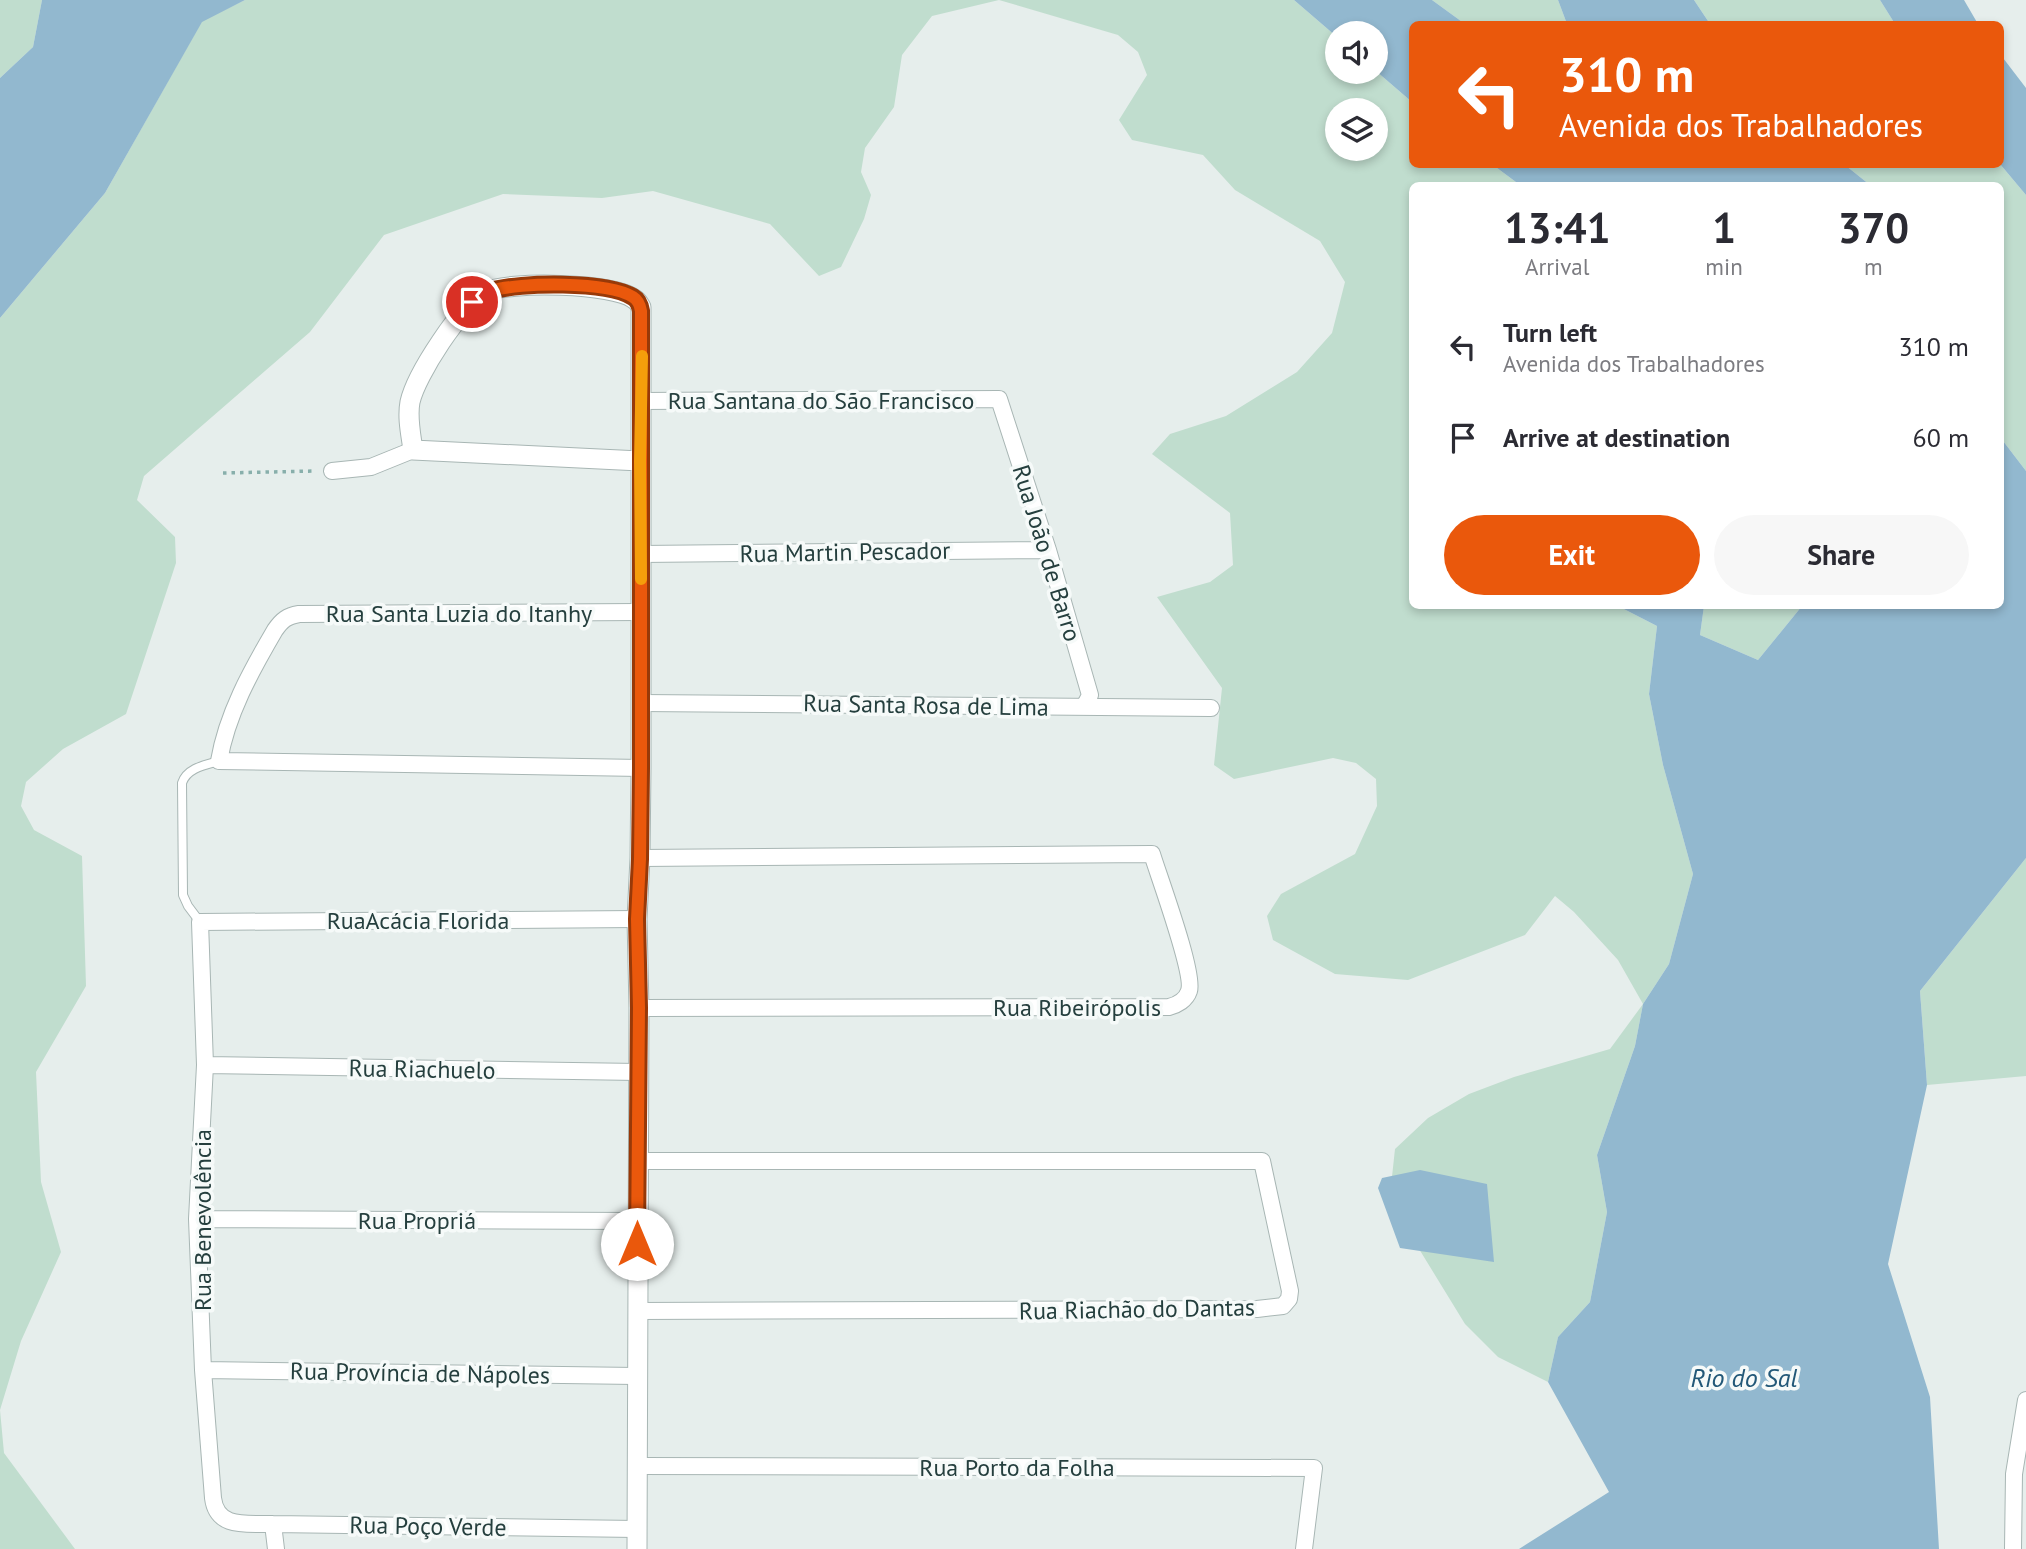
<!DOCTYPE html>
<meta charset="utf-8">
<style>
:root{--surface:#fff;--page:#f7f7f7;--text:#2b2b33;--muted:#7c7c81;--accent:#ea580c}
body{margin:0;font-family:"PT Sans",sans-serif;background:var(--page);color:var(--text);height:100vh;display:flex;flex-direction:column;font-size:26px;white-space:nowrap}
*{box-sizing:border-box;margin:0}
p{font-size:23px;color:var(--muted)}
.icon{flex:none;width:38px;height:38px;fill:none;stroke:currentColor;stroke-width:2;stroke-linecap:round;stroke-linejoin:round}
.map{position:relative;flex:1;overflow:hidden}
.details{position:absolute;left:1409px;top:182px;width:595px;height:427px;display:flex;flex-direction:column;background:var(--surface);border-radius:10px;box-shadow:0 4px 10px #0003}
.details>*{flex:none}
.guide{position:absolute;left:1409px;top:21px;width:595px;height:147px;border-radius:10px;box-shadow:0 4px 10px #0003;background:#ea580c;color:#fff;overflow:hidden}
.controls{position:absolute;left:1325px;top:21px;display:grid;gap:14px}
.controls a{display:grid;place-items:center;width:63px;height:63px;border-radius:50%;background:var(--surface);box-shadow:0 4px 10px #0003;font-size:35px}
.pin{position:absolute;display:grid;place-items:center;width:60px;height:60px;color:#fff;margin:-30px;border:4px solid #fff;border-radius:50%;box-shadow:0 2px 7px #0007}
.me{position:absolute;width:77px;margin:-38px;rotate:0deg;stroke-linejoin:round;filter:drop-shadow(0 0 5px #0008)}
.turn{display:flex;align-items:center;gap:24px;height:147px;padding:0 35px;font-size:32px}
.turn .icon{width:91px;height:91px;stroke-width:2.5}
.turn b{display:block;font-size:49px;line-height:60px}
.eta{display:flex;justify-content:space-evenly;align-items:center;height:119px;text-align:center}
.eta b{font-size:42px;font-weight:700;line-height:49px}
.cta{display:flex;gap:14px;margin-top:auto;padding:14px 35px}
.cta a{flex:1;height:80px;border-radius:42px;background:var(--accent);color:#fff;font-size:28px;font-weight:700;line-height:80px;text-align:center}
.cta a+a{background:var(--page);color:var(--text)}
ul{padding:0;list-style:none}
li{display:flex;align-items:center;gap:21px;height:91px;padding:0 35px}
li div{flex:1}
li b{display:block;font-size:26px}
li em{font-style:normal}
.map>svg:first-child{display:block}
</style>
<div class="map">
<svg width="2026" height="1549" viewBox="0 0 2026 1549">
<rect width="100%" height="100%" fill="#e6eeec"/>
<path fill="#c0ddce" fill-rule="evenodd" d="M0 0H42L33 47 0 78Z
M245 0H1294L1337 37V72L1376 71 1412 102V164L1493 165 1520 185 1412 186V606H1618L1657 626 1649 694 1663 765 1693 874 1669 964 1643 1004 1635 1046 1597 1155 1607 1212 1590 1302 1558 1337 1548 1382 1498 1357 1465 1324 1397 1213 1390 1195 1395 1149 1428 1118 1469 1094 1514 1077 1610 1049 1643 1004 1618 960 1574 912 1555 896 1525 935 1408 980 1335 974 1273 940 1267 916 1281 894 1355 854 1377 806 1376 779 1356 763 1333 758 1234 779 1214 765 1222 688 1157 597 1210 582 1233 565 1230 513 1152 454 1170 434 1226 416 1297 372 1332 333 1345 282 1320 241 1235 190 1203 155 1132 140 1119 120 1147 75 1138 52 1118 35 999 0 932 16 902 55 894 107 865 148 861 172 871 195 864 219 841 267 819 276 770 224 653 191 602 198 503 194 384 235 310 332 144 476 137 500 175 537 176 563 126 714 63 749 26 782 21 806 34 830 82 856 86 986 36 1072 41 1182 61 1252 21 1341 0 1410 4 1453 75 1549H0V318L105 193 202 21ZM1337 110H1376V149H1337Z
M1432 0H1558L1567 24H1465Z
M1694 0H1880L1895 24H1710Z
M2000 164 2026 195V471L2000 437V186L1870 185 1845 165Z
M1704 606H1802L1758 660 1700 635Z
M2026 858V1076L1927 1085 1920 991Z"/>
<path fill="#92b8cf" d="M42 0H245L202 22 105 193 0 318V78L33 47Z
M1294 0H1432L1465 24H1412V102L1376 71V33H1337V37Z
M1558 0H1694L1710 24H1567Z
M1880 0H1964L1978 24H1895Z
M2000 54 2026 88V195L2000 164Z
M1493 165H1845L1870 185H1520Z
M2000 437 2026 471V858L1920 991 1927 1085 1888 1264 1930 1397 1939 1549H1519L1609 1492 1548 1382 1558 1337 1590 1302 1607 1212 1597 1155 1635 1046 1643 1004 1669 964 1693 874 1663 765 1649 694 1657 626 1618 606H1704L1700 635 1758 660 1802 606H2000Z
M1420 1170 1487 1184 1494 1262 1400 1248 1378 1188 1382 1178Z"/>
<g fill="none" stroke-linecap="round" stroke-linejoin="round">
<defs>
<path id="service" d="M200 922 188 906 183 895 182 783C187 768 205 765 219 761"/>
<path id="minor" d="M642 401 999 399 1048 550 1090 695 1084 707
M332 471 371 467 413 450
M641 554 1048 550
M640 612 299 614C287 616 282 620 275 630 251 671 227 714 219 761L641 768
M641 703 1211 708
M637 919 200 922 205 1065 197 1219 203 1370 213 1498C217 1530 248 1523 273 1524L637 1529
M639 1008 1169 1007C1177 1005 1186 1000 1189 991 1195 974 1159 877 1152 854L640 858
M205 1065 638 1072
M197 1219 637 1221
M638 1311 1257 1309 1283 1306 1289 1299 1290 1291 1262 1161H638
M203 1370 636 1376
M638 1466 1314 1468 1304 1549
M273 1524 276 1549
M2013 1549 2014 1474 2026 1400"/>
<path id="tertiary" d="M637 1549 639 1008 637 919 640 858 641 768V307C639 304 638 301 634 299 615 283 507 281 486 292 461 305 416 375 410 402 407 418 411 435 413 450L640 461"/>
</defs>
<use href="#service" stroke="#a8b6b4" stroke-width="10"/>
<use href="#minor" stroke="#a8b6b4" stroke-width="18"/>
<use href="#tertiary" stroke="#a8b6b4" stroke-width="21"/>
<path stroke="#88afab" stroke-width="3.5" stroke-dasharray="3.5 5" stroke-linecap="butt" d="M223 473 315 471"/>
<use href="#service" stroke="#fff" stroke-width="8"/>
<use href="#minor" stroke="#fff" stroke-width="16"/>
<use href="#tertiary" stroke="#fff" stroke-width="19"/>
</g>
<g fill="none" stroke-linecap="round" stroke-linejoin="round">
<defs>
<path id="route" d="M472 302C478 298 483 293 491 291 520 282 607 281 633 297 638 300 640 305 641 311V768L640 859 637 919 639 1008 637 1244"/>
</defs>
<use href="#route" stroke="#983908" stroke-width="18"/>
<use href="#route" stroke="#ea580c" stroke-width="12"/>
<path stroke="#f59e0b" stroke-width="12" d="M641 579 640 461 642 356"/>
</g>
<g text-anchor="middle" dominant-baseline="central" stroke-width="7" stroke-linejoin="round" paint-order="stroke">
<g font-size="24" fill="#253f3e" stroke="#f6faf9">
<text x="821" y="400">Rua Santana do São Francisco</text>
<text transform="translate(845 552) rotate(-1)">Rua Martin Pescador</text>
<text transform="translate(1047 553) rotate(73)">Rua João de Barro</text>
<text x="459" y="613">Rua Santa Luzia do Itanhy</text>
<text transform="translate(926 705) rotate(1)">Rua Santa Rosa de Lima</text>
<text x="418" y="920">RuaAcácia Florida</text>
<text x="1077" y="1007">Rua Ribeirópolis</text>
<text transform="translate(422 1069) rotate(1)">Rua Riachuelo</text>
<text transform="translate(202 1220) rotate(-90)">Rua Benevolência</text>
<text x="417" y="1220">Rua Propriá</text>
<text transform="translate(1137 1309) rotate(-1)">Rua Riachão do Dantas</text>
<text transform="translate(420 1373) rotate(1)">Rua Província de Nápoles</text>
<text x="1017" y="1467">Rua Porto da Folha</text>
<text transform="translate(428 1526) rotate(1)">Rua Poço Verde</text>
</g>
<g font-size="26" font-style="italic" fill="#225878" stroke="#f6faf9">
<text x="1744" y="1377">Rio do Sal</text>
</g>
</g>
</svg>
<div class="controls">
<a><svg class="icon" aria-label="sound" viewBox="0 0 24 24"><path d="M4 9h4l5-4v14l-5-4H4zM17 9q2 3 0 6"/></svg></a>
<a><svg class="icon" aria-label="layers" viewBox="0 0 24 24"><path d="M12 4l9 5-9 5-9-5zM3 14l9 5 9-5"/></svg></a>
</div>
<div class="pin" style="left:472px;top:302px;background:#d93025"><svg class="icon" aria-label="arrive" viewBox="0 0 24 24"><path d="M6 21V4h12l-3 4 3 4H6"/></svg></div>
<svg class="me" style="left:637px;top:1244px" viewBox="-20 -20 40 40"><circle r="19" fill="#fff"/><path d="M0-13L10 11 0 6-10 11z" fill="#ea580c"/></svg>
<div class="guide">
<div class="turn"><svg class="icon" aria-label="left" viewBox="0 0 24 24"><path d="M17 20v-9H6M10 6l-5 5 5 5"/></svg><div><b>310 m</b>Avenida dos Trabalhadores</div></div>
</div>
<section class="details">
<div class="eta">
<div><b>13:41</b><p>Arrival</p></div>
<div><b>1</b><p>min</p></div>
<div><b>370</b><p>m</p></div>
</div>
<ul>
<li><svg class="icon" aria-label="left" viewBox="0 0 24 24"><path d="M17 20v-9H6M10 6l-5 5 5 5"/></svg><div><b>Turn left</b><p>Avenida dos Trabalhadores</p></div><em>310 m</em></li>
<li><svg class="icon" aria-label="arrive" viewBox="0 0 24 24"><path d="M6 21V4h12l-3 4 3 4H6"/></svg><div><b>Arrive at destination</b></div><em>60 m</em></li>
</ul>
<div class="cta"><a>Exit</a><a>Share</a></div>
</section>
</div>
